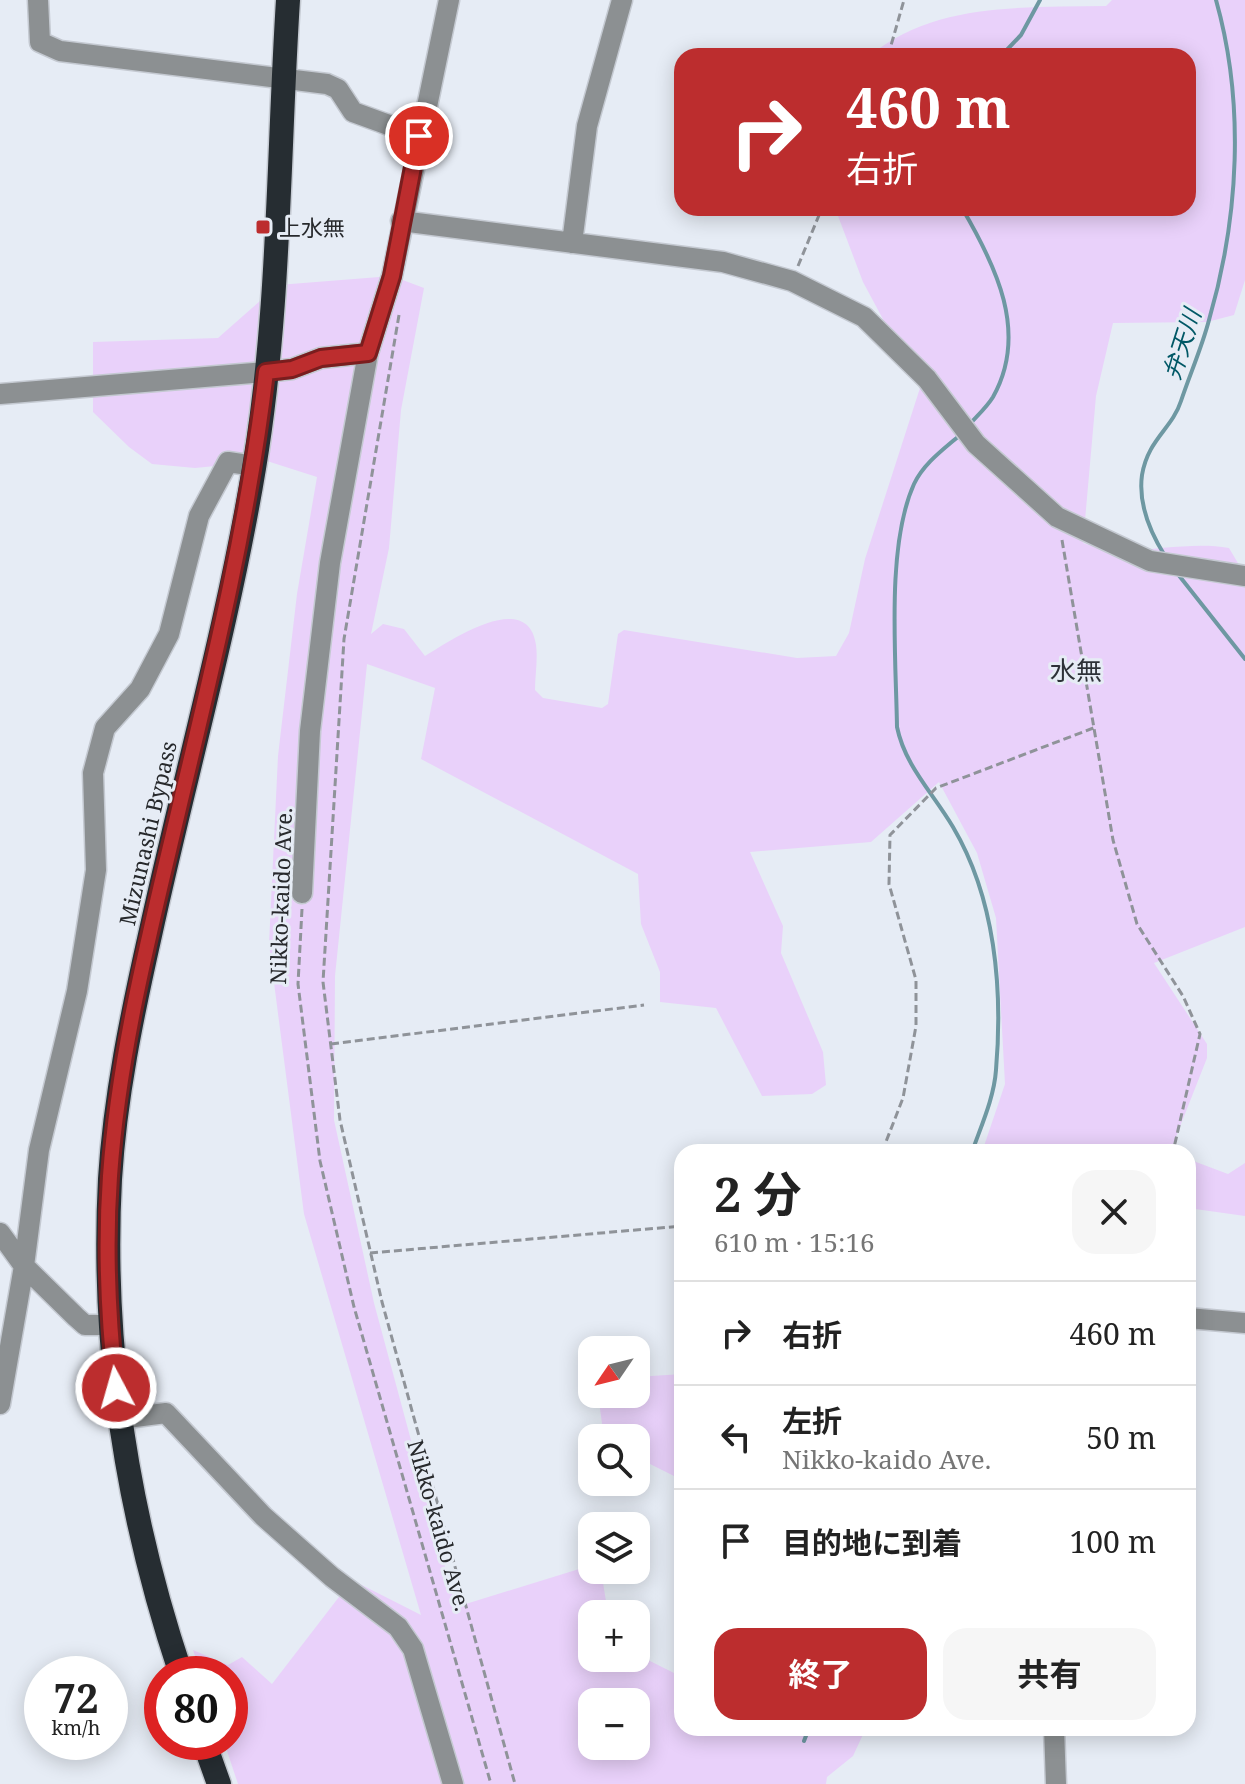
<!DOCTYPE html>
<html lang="ja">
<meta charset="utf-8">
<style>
:root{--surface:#fff;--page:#f6f6f6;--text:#222;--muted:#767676;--line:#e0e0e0;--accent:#bc2d2e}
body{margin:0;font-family:"Noto Serif","Noto Sans JP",serif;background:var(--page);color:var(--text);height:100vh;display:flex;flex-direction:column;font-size:30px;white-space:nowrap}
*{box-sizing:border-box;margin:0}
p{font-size:26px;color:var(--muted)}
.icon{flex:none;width:44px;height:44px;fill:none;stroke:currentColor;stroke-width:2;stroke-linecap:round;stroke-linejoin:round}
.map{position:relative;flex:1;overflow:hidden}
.details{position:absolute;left:674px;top:1144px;width:522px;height:592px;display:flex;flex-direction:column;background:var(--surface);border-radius:24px;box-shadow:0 4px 20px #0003}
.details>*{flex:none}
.banner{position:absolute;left:674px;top:48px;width:522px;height:168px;border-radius:24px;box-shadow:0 4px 20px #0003;background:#bc2d2e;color:#fff;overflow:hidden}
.needle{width:52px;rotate:235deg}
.controls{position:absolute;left:578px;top:1336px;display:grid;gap:16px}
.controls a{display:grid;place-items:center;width:72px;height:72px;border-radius:16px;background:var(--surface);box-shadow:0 4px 20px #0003;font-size:40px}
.speed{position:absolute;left:24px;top:1656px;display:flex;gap:16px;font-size:40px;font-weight:700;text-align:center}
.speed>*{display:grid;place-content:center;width:104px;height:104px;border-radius:50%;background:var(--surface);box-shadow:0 4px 20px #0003;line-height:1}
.speed small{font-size:20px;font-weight:400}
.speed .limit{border:12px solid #d22;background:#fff;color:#111}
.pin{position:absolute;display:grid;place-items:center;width:68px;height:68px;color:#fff;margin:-34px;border:4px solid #fff;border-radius:50%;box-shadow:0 2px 8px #0007}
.me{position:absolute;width:88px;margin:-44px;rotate:354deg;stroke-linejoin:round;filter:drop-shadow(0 0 6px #0008)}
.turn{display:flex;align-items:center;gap:28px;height:168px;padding:0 40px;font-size:36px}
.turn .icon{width:104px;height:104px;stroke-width:2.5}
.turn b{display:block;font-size:56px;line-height:68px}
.round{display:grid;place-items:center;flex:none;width:84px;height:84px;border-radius:24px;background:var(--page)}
.summary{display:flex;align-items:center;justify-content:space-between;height:136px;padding:0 40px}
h1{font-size:48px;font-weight:700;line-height:60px}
.action{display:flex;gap:16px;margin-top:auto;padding:16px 40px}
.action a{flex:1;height:92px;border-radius:24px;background:var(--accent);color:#fff;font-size:32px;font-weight:700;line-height:92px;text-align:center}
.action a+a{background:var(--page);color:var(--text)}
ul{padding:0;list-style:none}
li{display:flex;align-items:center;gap:24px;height:104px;padding:0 40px;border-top:2px solid var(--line)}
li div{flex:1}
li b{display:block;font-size:30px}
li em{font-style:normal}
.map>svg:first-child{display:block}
</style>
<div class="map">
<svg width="1245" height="1784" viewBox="0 0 1245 1784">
<rect width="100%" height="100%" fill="#e6ecf5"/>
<path fill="#e9d1fa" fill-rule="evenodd" d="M1112 0H1245V280L1234 315 1207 322 1113 323 1096 396 1083 543C1127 560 1182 539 1229 548L1245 575V927L1154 963 1207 1044V1058L1170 1152H982L1005 1084 996 918 977 853 939 782 871 842 750 852 783 926 781 953 823 1052 826 1085 812 1094 762 1096 716 1008 660 1002V972L641 924 638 874 421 759 435 688 367 664 335 976 334 1120 374 1303 456 1607 592 1565V1570H601L608 1614H592V1658H636V1654L682 1677V1728H866L853 1756 827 1777 826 1784H238L224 1742H230V1674H201L193 1650 228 1665 242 1657 272 1684 352 1580 421 1615 304 1214 269 944 278 756 297 594 317 477 267 461 195 468 152 464 129 447 93 412V342L218 338 278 285 392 276 424 288 401 410 389 548 371 634 383 624 404 629 425 656C448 642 528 587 536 645 538 659 535 676 535 690L543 698 602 708 608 704 618 634 624 630 797 658 836 656 849 633 865 559 920 388 863 282 835 208H1188V56H869C937 1 1024 8 1106 6ZM592 1702H636V1746H592Z
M1188 1159 1228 1174 1245 1163V1216L1188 1208Z
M682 1374V1480L636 1457V1438H604L598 1394H636V1377Z"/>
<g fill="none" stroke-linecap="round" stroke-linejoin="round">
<path stroke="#6e98a2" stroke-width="4" d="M1001 56 1021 35 1040 0
M962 208C996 266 1029 333 993 397 987 407 976 417 969 425
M960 435C944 449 924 463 914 484 886 546 896 657 897 727 905 766 933 793 953 827 995 898 1003 988 996 1070 994 1098 981 1126 972 1152
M1165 556C1150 532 1138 504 1142 475 1148 439 1172 429 1181 401 1190 374 1202 347 1209 320 1239 217 1245 103 1216 0
M1177 573 1245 659
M804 1741 809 1728"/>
<defs>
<path id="minor" d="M38 0 40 42 60 51 327 84 338 89 353 112 419 136
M401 221 723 262 792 281 864 317 927 379 976 444 1057 517 1150 561 1245 576
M572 243 587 126 622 0
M0 394 266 372 292 369 321 358 368 353
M302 893 310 731 330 563 368 353 392 276 449 0
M0 1233 24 1266 76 1317 85 1325H109
M1188 1318 1245 1323
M0 1404 24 1266 39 1150 77 991 96 870 93 773 105 728 140 689 169 634 199 516 228 462 255 466
M119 1419 166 1413 263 1516 332 1577 398 1627 413 1649 453 1784
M1054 1728 1056 1784"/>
<path id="highway" d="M181 1674C127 1513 101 1348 110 1179 115 1097 132 1015 150 935 184 779 228 625 254 468 280 313 278 156 288 0
M204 1742 219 1784"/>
</defs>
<use href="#minor" stroke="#c4c9d1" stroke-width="23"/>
<use href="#highway" stroke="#c4c9d1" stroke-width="27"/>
<path stroke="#8f9399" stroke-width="3" stroke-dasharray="8 4" stroke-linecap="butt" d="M888 56 904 0
M798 266 822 208
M399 315 344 639 323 982 340 1120 382 1302 515 1784
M1062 540 1113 840 1137 924 1183 996 1200 1034 1173 1152
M302 909 298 984 320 1161 354 1307 491 1784
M331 1044 644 1005
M882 1152 903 1098 916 1026V980L889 884 890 835 936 788 1096 727
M370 1253 682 1226"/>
<use href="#minor" stroke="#8c9092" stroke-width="20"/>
<use href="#highway" stroke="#262d32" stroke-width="24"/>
</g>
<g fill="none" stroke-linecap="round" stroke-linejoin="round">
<defs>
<path id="route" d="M116 1388C108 1317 105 1246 110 1176 119 1049 152 924 181 800 215 658 249 517 266 372L292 369 321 358 368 353 392 276 419 136"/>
</defs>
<use href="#route" stroke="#7a1d1e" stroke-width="20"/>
<use href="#route" stroke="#bc2d2e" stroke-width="14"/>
</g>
<rect fill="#bc2d2e" stroke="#e6ecf5" stroke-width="3" x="255" y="219" width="16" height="16" rx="4"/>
<g text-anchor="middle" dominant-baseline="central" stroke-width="6" stroke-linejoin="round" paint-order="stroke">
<g font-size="22" fill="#27292c" stroke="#e6ecf5" text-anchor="start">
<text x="279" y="227">上水無</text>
</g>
<g font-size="22" fill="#27292c" stroke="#e6ecf5">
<text transform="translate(147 833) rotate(-77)">Mizunashi Bypass</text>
<text transform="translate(280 896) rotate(-88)">Nikko-kaido Ave.</text>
<text transform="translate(440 1525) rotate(74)">Nikko-kaido Ave.</text>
</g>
<g font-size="24" font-style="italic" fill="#005866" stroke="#e6ecf5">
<text transform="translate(1181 344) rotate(-72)">弁天川</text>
</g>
<g font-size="26" fill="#2d3138" stroke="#e6ecf5">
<text x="1076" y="670">水無</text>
</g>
</g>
</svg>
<div class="controls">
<a><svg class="needle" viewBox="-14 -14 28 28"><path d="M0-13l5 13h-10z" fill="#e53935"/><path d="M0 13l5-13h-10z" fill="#767676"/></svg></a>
<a><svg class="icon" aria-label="search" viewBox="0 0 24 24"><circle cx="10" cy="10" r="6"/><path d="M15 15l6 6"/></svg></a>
<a><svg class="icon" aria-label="layers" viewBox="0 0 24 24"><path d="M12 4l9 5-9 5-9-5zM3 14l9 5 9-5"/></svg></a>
<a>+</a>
<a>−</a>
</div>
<div class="speed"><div>72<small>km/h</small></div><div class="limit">80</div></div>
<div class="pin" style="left:419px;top:136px;background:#d93025"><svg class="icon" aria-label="arrive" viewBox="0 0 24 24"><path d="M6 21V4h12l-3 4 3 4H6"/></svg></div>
<svg class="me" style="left:116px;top:1388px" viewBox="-20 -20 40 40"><circle r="17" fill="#bc2d2e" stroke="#fff" stroke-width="3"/><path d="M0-11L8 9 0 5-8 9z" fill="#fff"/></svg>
<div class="banner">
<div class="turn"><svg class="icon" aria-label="right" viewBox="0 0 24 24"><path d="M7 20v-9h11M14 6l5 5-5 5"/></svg><div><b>460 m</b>右折</div></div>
</div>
<section class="details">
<div class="summary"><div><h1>2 分</h1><p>610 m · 15:16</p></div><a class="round"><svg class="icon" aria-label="close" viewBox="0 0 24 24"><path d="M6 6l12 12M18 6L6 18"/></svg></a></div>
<ul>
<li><svg class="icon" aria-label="right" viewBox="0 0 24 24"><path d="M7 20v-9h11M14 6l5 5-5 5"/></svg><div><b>右折</b></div><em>460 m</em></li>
<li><svg class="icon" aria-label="left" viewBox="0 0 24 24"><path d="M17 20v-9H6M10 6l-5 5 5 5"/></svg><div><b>左折</b><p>Nikko-kaido Ave.</p></div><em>50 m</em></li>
<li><svg class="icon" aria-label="arrive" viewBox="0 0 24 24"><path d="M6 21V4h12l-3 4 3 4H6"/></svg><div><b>目的地に到着</b></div><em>100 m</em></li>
</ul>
<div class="action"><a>終了</a><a>共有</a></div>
</section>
</div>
